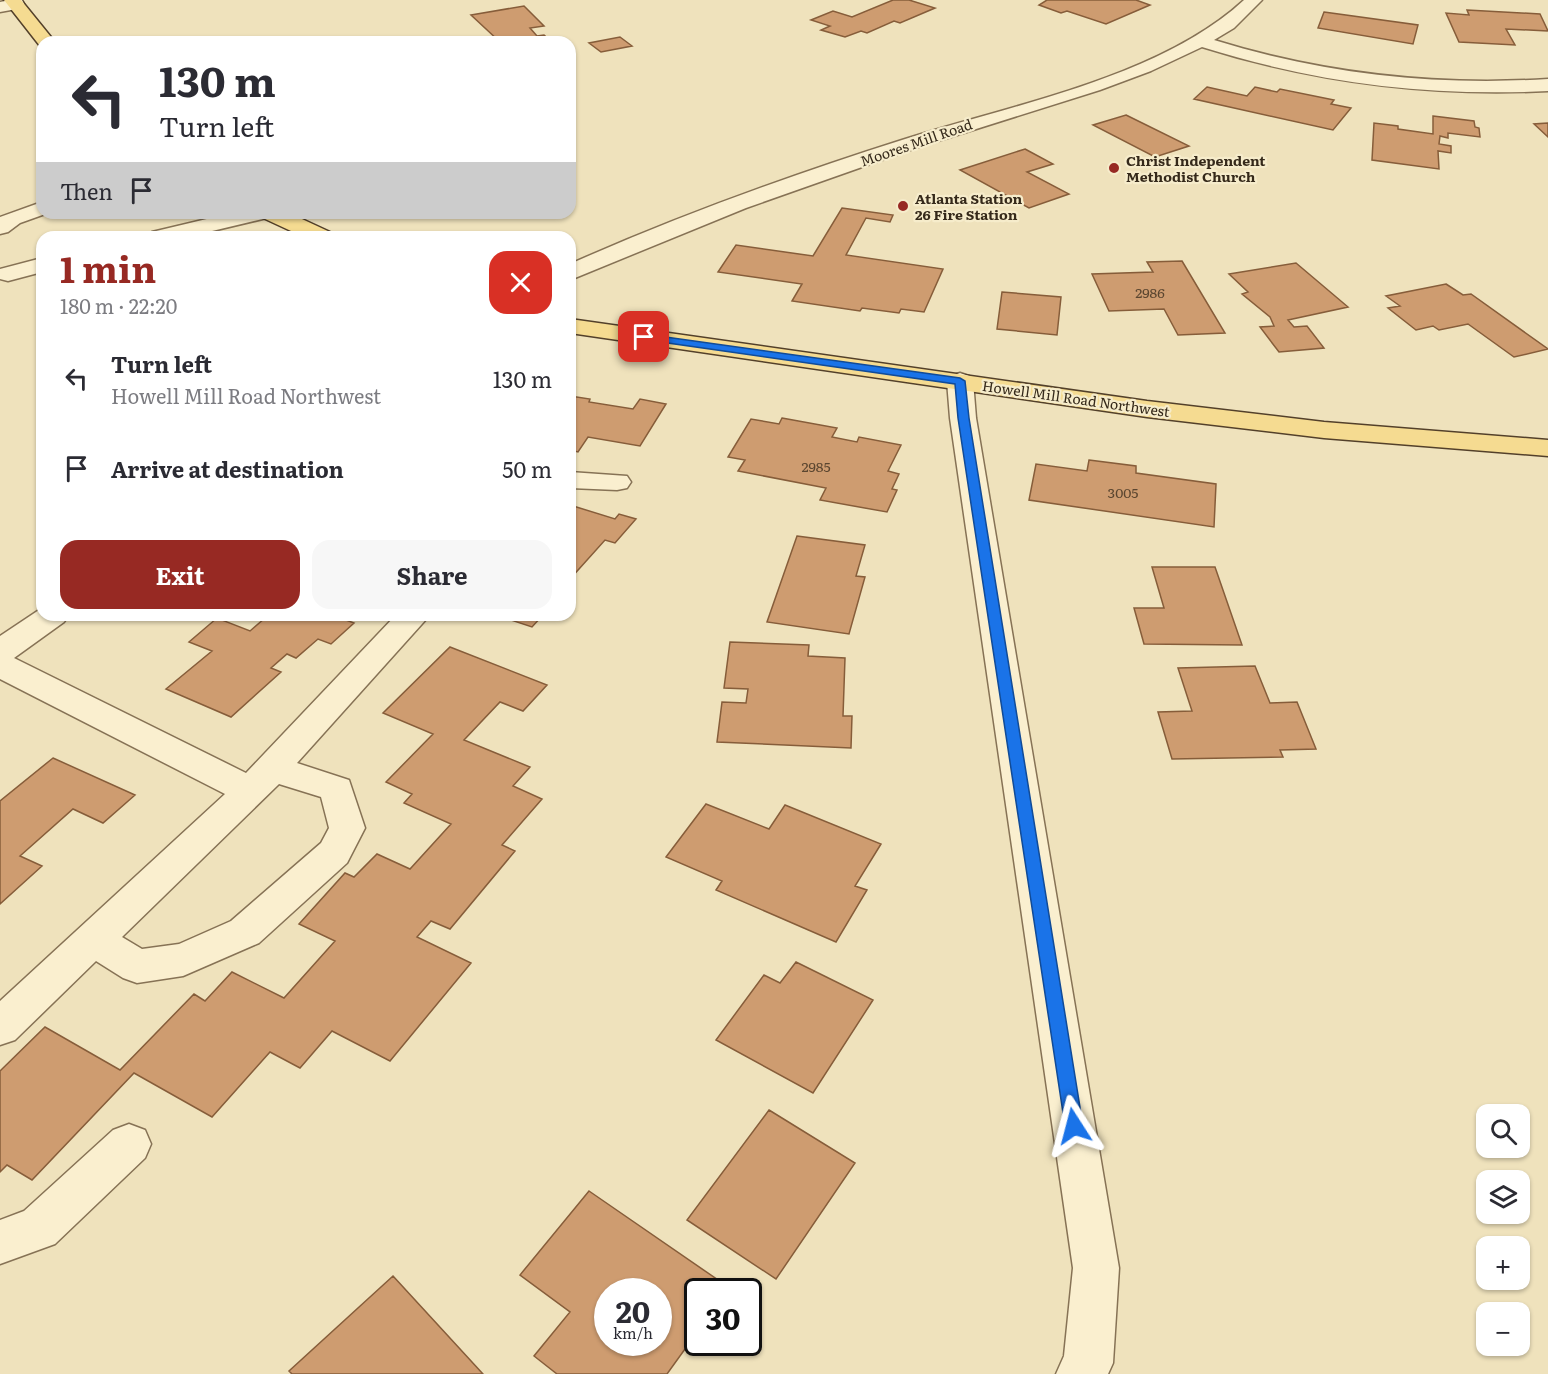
<!DOCTYPE html>
<meta charset="utf-8">
<style>
:root{--surface:#fff;--page:#f7f7f7;--text:#2b2b33;--muted:#7c7c81;--accent:#972923}
body{margin:0;font-family:Literata,serif;background:var(--page);color:var(--text);height:100vh;display:flex;flex-direction:column;font-size:22px;white-space:nowrap}
*{box-sizing:border-box;margin:0}
p{font-size:20px;color:var(--muted)}
.icon{flex:none;width:33px;height:33px;fill:none;stroke:currentColor;stroke-width:2;stroke-linecap:round;stroke-linejoin:round}
.map{position:relative;flex:1;overflow:hidden}
.drawer{position:absolute;left:36px;top:231px;width:540px;height:390px;display:flex;flex-direction:column;background:var(--surface);border-radius:18px;box-shadow:0 2px 4px #0004}
.drawer>*{flex:none}
.banner{position:absolute;left:36px;top:36px;width:540px;height:183px;border-radius:18px;box-shadow:0 2px 4px #0004;background:#fff;color:var(--text);overflow:hidden}
.controls{position:absolute;left:1476px;top:1104px;display:grid;gap:12px}
.controls a{display:grid;place-items:center;width:54px;height:54px;border-radius:12px;background:var(--surface);box-shadow:0 2px 4px #0004;font-size:30px}
.speed{position:absolute;left:594px;top:1278px;display:flex;gap:12px;font-size:30px;font-weight:700;text-align:center}
.speed>*{display:grid;place-content:center;width:78px;height:78px;border-radius:50%;background:var(--surface);box-shadow:0 2px 4px #0004;line-height:1}
.speed small{font-size:15px;font-weight:400}
.speed .limit{border:3px solid #111;border-radius:9px;background:#fff;color:#111}
.pin{position:absolute;display:grid;place-items:center;width:51px;height:51px;color:#fff;margin:-26px;border-radius:12px;box-shadow:0 3px 9px #0006}
.me{position:absolute;width:66px;margin:-33px;rotate:351deg;stroke-linejoin:round;filter:drop-shadow(0 0 4px #0008)}
.turn{display:flex;align-items:center;gap:21px;height:126px;padding:0 24px;font-size:27px}
.turn .icon{width:78px;height:78px;stroke-width:2.5}
.turn b{display:block;font-size:42px;line-height:51px}
.then{display:flex;align-items:center;height:57px;padding:0 24px;background:#0003;gap:12px;font-size:22px}
.round{display:grid;place-items:center;flex:none;width:63px;height:63px;border-radius:18px;background:var(--page)}
.head{display:flex;align-items:center;justify-content:space-between;height:102px;padding:0 24px}
h1{font-size:36px;font-weight:700;line-height:45px;color:var(--accent)}
.cta{display:flex;gap:12px;margin-top:auto;padding:12px 24px}
.cta a{flex:1;height:69px;border-radius:18px;background:var(--accent);color:#fff;font-size:24px;font-weight:700;line-height:69px;text-align:center}
.cta a+a{background:var(--page);color:var(--text)}
ul{padding:0;list-style:none}
li{display:flex;align-items:center;gap:18px;height:90px;padding:0 24px}
li div{flex:1}
li b{display:block;font-size:22px}
li em{font-style:normal}
.map>svg:first-child{display:block}
</style>
<div class="map">
<svg width="1548" height="1374" viewBox="0 0 1548 1374">
<rect width="100%" height="100%" fill="#efe2bc"/>
<path fill="#ce9c70" stroke="#865d3a" stroke-width="1.5" fill-rule="evenodd" d="M893 0H909L935 8 900 23 894 21 867 33 861 31 845 37 821 30 830 26 811 20 833 11 852 17Z
M1047 0H1136L1150 5 1106 24 1067 11 1061 13 1039 5Z
M524 6 544 26 530 28 537 36 544 35 551 41 500 42 471 15Z
M1467 10 1540 14 1548 31 1506 29 1515 45 1459 42 1446 13 1469 15Z
M1324 12 1418 25 1413 44 1318 28Z
M620 37 632 46 601 52 589 43Z
M1207 87 1247 96 1255 87 1277 92 1280 89 1334 100 1331 104 1351 108 1333 130 1194 99Z
M1126 115 1189 146 1155 157 1093 125Z
M1433 116 1474 121 1475 127 1479 128 1480 137 1448 133V138L1440 136 1439 144 1451 146V153L1438 151 1439 169 1372 160 1374 123 1398 126V129L1433 134Z
M1548 123V137L1534 124Z
M1025 149 1053 164 1027 172 1069 194 1029 208 960 170Z
M842 208 893 215 890 222 866 218 846 255 943 269 924 312 901 309 899 313 862 308 860 311 792 301 802 284 718 272 736 245 813 256Z
M1182 261 1225 333 1178 335 1164 309 1109 311 1092 274 1153 272 1147 262Z
M1296 263 1348 307 1288 320 1294 327 1307 326 1324 348 1279 352 1260 327 1274 326 1270 317 1242 294 1248 292 1229 274Z
M1446 284 1463 295 1471 294 1548 349 1514 357 1468 324 1439 330 1433 326 1416 330 1388 308 1400 306 1386 296Z
M1002 292 1061 297 1057 335 997 329Z
M570 396 590 399 589 402 633 409 640 399 666 404 640 446 588 437 578 452 570 450Z
M782 418 837 428 832 437 857 442 859 437 901 445 888 471 899 474 892 489 897 490 887 512 820 500 826 488 738 471 745 460 728 457 751 419 779 424Z
M1089 460 1136 466V473L1216 484 1214 527 1029 500 1036 464 1087 471Z
M570 505 615 519 619 514 636 519 615 543 605 540 570 579Z
M797 536 865 545 856 576 865 577 849 634 767 622Z
M1152 567H1215L1242 645 1144 644 1134 608H1164Z
M257 615H333L354 623 331 644 318 639 296 658 287 654 271 668 281 672 231 717 166 689 212 651 189 642 217 618 250 631 265 618Z
M496 615H543L532 627Z
M730 642 809 645 808 656 845 658 843 716H852L851 748 717 742 722 702 746 703 748 689 724 688Z
M450 647 547 685 523 711 500 702 464 740 530 767 513 786 542 799 502 845 515 851 450 929 431 921 417 937 471 963 390 1061 332 1031 300 1068 270 1052 212 1117 134 1073 32 1180 7 1165 0 1172V1071L45 1027 120 1070 194 994 205 1001 232 972 284 998 335 941 299 924 345 873 354 877 377 854 410 869 451 824 404 803 412 794 386 782 433 734 383 713Z
M1255 666 1270 703 1297 702 1316 749 1280 750 1283 757 1172 759 1158 712 1192 711 1178 668Z
M53 758 135 795 103 823 73 809 20 856 42 866 0 904V801Z
M706 804 769 829 785 805 881 844 855 886 867 890 836 942 716 890 722 881 666 857Z
M796 962 873 1000 813 1093 716 1040 764 975 780 983Z
M769 1110 855 1163 776 1279 687 1220Z
M589 1191 721 1282 715 1292H698V1331L667 1374H557L534 1356 570 1312 520 1275ZM608 1292H658V1342H608Z
M393 1276 483 1374H292L289 1371Z"/>
<g fill="none" stroke-linecap="round" stroke-linejoin="round">
<defs>
<path id="minor" d="M10 0H22L24 4 22 8 0 12V2Z
M1244 0H1262L1234 28 1214 40C1324 74 1434 86 1548 79V91C1429 97 1316 83 1202 47L1151 71 1100 90 916 148 746 208 570 280V264C678 216 789 176 902 140 1010 105 1160 78 1244 0Z
M42 202V213H48L20 223 8 232 0 234V217Z
M232 213H270L267 218 187 237H149L152 232Z
M42 258V272L8 281 0 279V269Z
M960 373 969 376 973 381 976 418 1119 1268 1113 1363 1108 1374H1056L1064 1356 1073 1268 950 418 947 381 951 376Z
M570 472 627 476 631 482 627 488 617 490 570 488Z
M42 608V615H69L64 622 14 658 246 773 396 615H430L297 763 349 780 365 828 347 863 259 943 183 976 137 983 123 978 96 961 15 1040 0 1045V1001L225 794 0 679V636ZM279 784 321 797 329 828 321 843 231 921 179 944 142 949 122 937Z
M129 1124 145 1130 151 1144 145 1158 55 1244 0 1264V1220L24 1211 113 1130Z"/>
<path id="major" d="M4 0H21L55 42H42V46H40Z
M260 213H289L330 232 333 237H304L263 218Z
M570 319 1147 401 1324 422 1548 440V456L1324 438 1147 417 570 333Z"/>
</defs>
<use href="#minor" stroke="#867255" stroke-width="3"/>
<use href="#major" stroke="#53402a" stroke-width="3"/>
<use href="#minor" fill="#faefcf" fill-rule="evenodd"/>
<use href="#major" fill="#f5db91" fill-rule="evenodd"/>
</g>
<path fill="#1a73e8" stroke="#114b97" stroke-width="1.5" d="M644 334 960 378 965 381 969 418 1083 1126 1080 1132 1074 1134 1067 1132 1065 1126 958 418 955 384 640 339V335Z"/>
<g fill="#972923" stroke="#f6eccb" stroke-width="2">
<circle cx="1114" cy="168" r="6"/>
<circle cx="903" cy="206" r="6"/>
</g>
<g text-anchor="middle" dominant-baseline="central" stroke-width="4.5" stroke-linejoin="round" paint-order="stroke">
<g font-size="14" fill="#35291a" stroke="#f6eccb">
<text transform="translate(916 142) rotate(-19)">Moores Mill Road</text>
<text transform="translate(1076 398) rotate(8)">Howell Mill Road Northwest</text>
</g>
<g font-size="14" font-weight="bold" fill="#35291a" stroke="#f6eccb" text-anchor="start">
<text x="1126" y="160">Christ Independent<tspan x="1126" dy="16">Methodist Church</tspan></text>
<text x="915" y="198">Atlanta Station<tspan x="915" dy="16">26 Fire Station</tspan></text>
</g>
<g font-size="14" fill="#5b4630">
<text x="1150" y="292">2986</text>
<text x="816" y="466">2985</text>
<text x="1123" y="492">3005</text>
</g>
</g>
</svg>
<div class="controls">
<a><svg class="icon" aria-label="search" viewBox="0 0 24 24"><circle cx="10" cy="10" r="6"/><path d="M15 15l6 6"/></svg></a>
<a><svg class="icon" aria-label="layers" viewBox="0 0 24 24"><path d="M12 4l9 5-9 5-9-5zM3 14l9 5 9-5"/></svg></a>
<a>+</a>
<a>−</a>
</div>
<div class="speed"><div>20<small>km/h</small></div><div class="limit">30</div></div>
<div class="pin" style="left:644px;top:337px;background:#d93025"><svg class="icon" aria-label="arrive" viewBox="0 0 24 24"><path d="M6 21V4h12l-3 4 3 4H6"/></svg></div>
<svg class="me" style="left:1074px;top:1126px" viewBox="-20 -20 40 40"><path d="M0-17L14 15 0 8-14 15z" fill="#1a73e8" stroke="#fff" stroke-width="4"/></svg>
<div class="banner">
<div class="turn"><svg class="icon" aria-label="left" viewBox="0 0 24 24"><path d="M17 20v-9H6M10 6l-5 5 5 5"/></svg><div><b>130 m</b>Turn left</div></div>
<div class="then">Then<svg class="icon" aria-label="arrive" viewBox="0 0 24 24"><path d="M6 21V4h12l-3 4 3 4H6"/></svg></div>
</div>
<section class="drawer">
<div class="head"><div><h1>1 min</h1><p>180 m · 22:20</p></div><a class="round" style="background:#d93025;color:#fff"><svg class="icon" aria-label="close" viewBox="0 0 24 24"><path d="M6 6l12 12M18 6L6 18"/></svg></a></div>
<ul>
<li><svg class="icon" aria-label="left" viewBox="0 0 24 24"><path d="M17 20v-9H6M10 6l-5 5 5 5"/></svg><div><b>Turn left</b><p>Howell Mill Road Northwest</p></div><em>130 m</em></li>
<li><svg class="icon" aria-label="arrive" viewBox="0 0 24 24"><path d="M6 21V4h12l-3 4 3 4H6"/></svg><div><b>Arrive at destination</b></div><em>50 m</em></li>
</ul>
<div class="cta"><a>Exit</a><a>Share</a></div>
</section>
</div>
